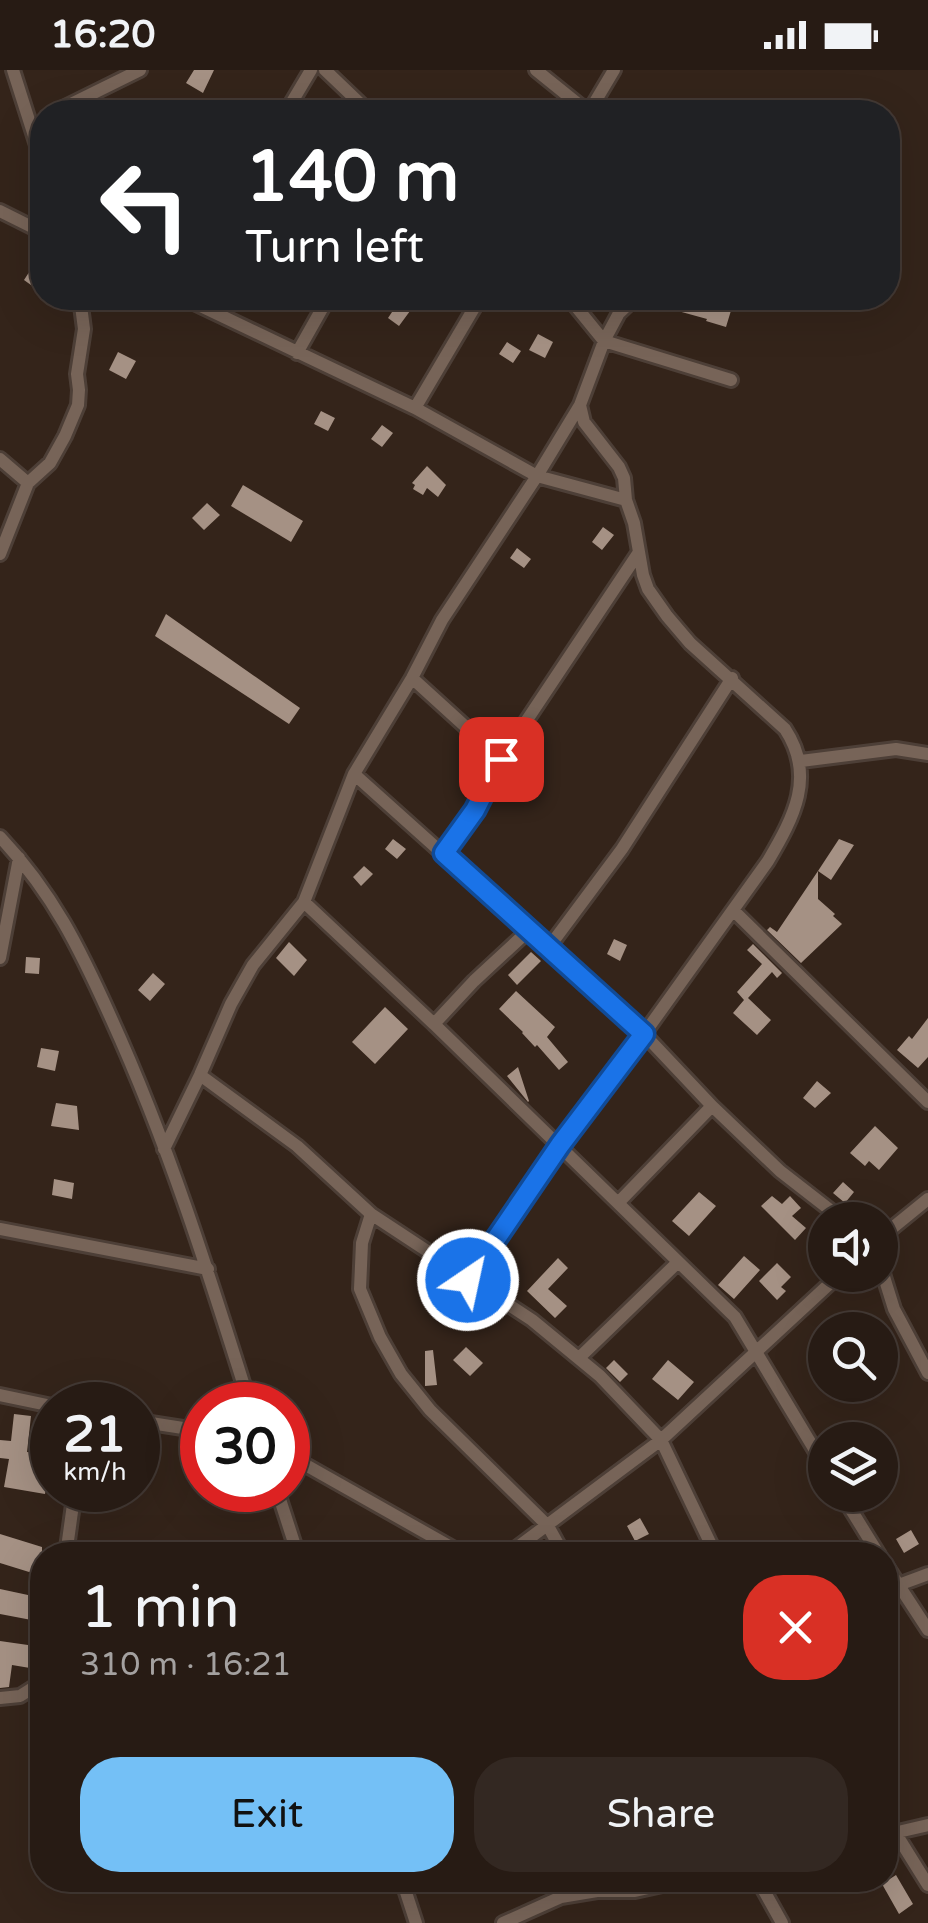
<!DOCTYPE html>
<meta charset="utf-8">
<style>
:root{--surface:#271b14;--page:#332822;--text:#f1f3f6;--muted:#a4a1a0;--line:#433934;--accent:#74c0f6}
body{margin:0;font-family:"Varela Round",sans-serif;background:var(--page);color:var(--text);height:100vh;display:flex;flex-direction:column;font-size:38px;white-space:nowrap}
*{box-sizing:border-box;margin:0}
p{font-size:32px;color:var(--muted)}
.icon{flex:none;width:55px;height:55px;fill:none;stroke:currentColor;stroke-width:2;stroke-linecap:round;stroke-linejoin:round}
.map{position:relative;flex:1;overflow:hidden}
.side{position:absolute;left:30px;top:1472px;width:868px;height:350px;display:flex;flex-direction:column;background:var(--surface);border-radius:40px;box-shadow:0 10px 40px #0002,0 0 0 2px var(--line)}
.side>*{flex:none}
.banner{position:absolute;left:30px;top:30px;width:870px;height:210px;border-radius:40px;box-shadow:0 10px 40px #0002,0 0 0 2px var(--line);background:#202124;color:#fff;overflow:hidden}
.buttons{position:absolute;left:808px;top:1132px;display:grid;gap:20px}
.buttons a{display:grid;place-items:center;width:90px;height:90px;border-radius:50%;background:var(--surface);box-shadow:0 10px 40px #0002,0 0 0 2px var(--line);font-size:50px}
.speed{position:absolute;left:30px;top:1312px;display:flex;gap:20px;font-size:50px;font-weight:700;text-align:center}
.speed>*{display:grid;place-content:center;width:130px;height:130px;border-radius:50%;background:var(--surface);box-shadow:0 10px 40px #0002,0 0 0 2px var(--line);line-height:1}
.speed small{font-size:25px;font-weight:400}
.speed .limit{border:15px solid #d22;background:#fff;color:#111}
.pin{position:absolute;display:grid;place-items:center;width:85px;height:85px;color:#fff;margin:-42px;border-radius:20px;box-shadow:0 5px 15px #0006}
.me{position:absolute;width:110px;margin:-55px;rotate:34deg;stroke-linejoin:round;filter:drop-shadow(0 0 8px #0008)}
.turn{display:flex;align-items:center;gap:35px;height:210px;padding:0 50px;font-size:45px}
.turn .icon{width:130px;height:130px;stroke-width:2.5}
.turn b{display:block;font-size:70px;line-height:85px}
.round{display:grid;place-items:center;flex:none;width:105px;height:105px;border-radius:40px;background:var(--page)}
.head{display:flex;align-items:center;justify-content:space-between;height:170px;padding:0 50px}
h1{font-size:60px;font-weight:600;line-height:75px}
.cta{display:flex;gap:20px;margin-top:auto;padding:20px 50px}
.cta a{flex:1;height:115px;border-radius:40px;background:var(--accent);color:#111;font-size:40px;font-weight:600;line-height:115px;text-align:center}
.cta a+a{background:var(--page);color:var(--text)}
.status{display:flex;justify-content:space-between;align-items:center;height:70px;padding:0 50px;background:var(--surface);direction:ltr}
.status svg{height:28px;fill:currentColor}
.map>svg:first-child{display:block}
</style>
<div class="status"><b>16:20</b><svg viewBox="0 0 49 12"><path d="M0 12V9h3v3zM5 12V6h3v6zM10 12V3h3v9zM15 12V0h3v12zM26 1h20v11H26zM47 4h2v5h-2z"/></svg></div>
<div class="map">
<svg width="928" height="1853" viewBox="0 0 928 1853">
<rect width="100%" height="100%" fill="#34241a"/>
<path fill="#a59184" d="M194 0H214L203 23 186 13Z
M35 193 42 198V223L24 210Z
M681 228H712L733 234 726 257 706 251 707 249 678 241Z
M398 233 410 241 399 256 388 248Z
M538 264 553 272 545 288 529 280Z
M507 272 521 281 513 293 499 284Z
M118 282 136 291 126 309 109 300Z
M321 341 335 348 328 361 314 354Z
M382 355 393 363 382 377 371 369Z
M427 396 446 415 438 427 427 418 423 425 413 419 415 415 412 413Z
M243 415 303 451 291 472 231 436Z
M207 433 220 445 204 460 192 448Z
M603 457 614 465 602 480 592 472Z
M517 478 531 489 524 498 510 488Z
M166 544 300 638 289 654 155 566Z
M393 769 406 779 397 789 385 779Z
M839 769 854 775 831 810 818 801Z
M364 796 373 804 361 816 353 807Z
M818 801V829L835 844 833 846 842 854 801 893 767 860 770 857 777 862Z
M614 869 627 875 620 891 607 884Z
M289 872 307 890 294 906 276 888Z
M753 874 782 903 777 908 772 902 748 928 771 950 757 965 733 943 744 930 737 922 762 894 747 880Z
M531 882 541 891 517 915 508 905Z
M26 887 40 888 39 904 25 903Z
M153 903 165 914 150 931 138 920Z
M516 921 555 957 547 967 568 992 559 1000 537 975 535 977 522 963 523 962 499 939Z
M385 937 408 959 375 994 352 972Z
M928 948V987L918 998 897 980 909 966 912 969Z
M41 978 59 981 55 1001 37 997Z
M518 997 529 1031 528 1032 507 1006Z
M817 1011 831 1023 815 1038 803 1028Z
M56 1033 77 1036 79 1060 51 1056Z
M875 1056 898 1078 879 1100 869 1091 865 1096 850 1083Z
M54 1109 74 1113 72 1129 52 1125Z
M843 1112 854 1122 845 1133 833 1123Z
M699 1122 716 1136 689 1166 672 1151Z
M772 1126 782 1134 790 1126 801 1138 792 1146 806 1158 795 1170 761 1136Z
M744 1186 760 1200 734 1229 718 1215Z
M558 1188 568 1198 548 1219 567 1236 555 1248 527 1221Z
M777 1193 791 1207 781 1217 786 1221 777 1230 759 1211Z
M466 1277 483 1293 470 1306 453 1290Z
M433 1280 437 1315 425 1316V1281Z
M614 1290 628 1304 620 1312 606 1298Z
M668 1290 694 1312 678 1330 652 1309Z
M14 1344 31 1346 27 1382 51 1385 45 1424 4 1417 9 1389 0 1388V1370L11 1371Z
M640 1448 649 1464 635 1471 627 1456Z
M911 1460 919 1474 904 1483 896 1469Z
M0 1464 42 1477V1506L0 1493Z
M0 1519 42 1528V1552L0 1544Z
M0 1571 42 1577V1600L12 1595 9 1617 0 1618Z
M896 1805 913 1834 899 1844 882 1814Z"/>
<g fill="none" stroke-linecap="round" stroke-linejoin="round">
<defs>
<path id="minor" d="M13 0 42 91
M325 0 369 42
M536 0 588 42
M55 42 140 0
M286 42 311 0
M589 42 614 0
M0 141 42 162
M184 228 415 338 537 406 626 430
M569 228 604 271 731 310
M297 283 328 228
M415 338 480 228
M0 389 28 413
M0 484 28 413 50 393 65 366 78 335 79 320 77 304 84 259 80 228
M412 608 501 689 639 482
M801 691 896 679 928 684
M354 704 644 964 712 1036 780 1101 843 1150
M0 767C53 823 80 879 111 948 168 1073 209 1204 250 1335
M444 783 475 739 501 689
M304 832 434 954 474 911 529 860
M733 840 928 1032
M549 877 622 779 732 608
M0 888 19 788
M434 954 735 1247 825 1397
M200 1005 297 1076 371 1144 532 1250 600 1306 661 1370 716 1485
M164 1079 200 1005 231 934 253 895 304 832 354 704 412 608 442 550 537 406 580 335 604 271 619 243 635 228
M618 1133 712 1036
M371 1144 362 1173 360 1219 380 1267 401 1304 430 1340 548 1456 564 1485
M0 1159 208 1199
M880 1168 928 1129
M880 1194 894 1239 928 1303
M468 1210 560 1075 639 971 768 791C794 747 816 706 785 659L690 573 667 546 648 519 643 505 634 453 626 430 624 408 619 397 584 352 580 335
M580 1287 677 1193
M0 1325 52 1336
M138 1351 202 1361
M288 1385 465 1485
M277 1420 298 1485
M842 1425 879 1485
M66 1485 75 1420
M507 1485 661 1370 839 1205
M885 1494 928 1560
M885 1520 928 1504
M0 1628 20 1626 42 1612
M885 1746 928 1815
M885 1765 928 1755
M402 1810 416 1853
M758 1810 782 1853
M503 1853 561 1827 597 1821H635L685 1810"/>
</defs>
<use href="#minor" stroke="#4d3f37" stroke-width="18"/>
<use href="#minor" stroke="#776458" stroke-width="12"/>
</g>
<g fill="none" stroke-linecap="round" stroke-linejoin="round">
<defs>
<path id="route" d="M468 1210 560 1075 644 964 444 783 475 740 501 689"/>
</defs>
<use href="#route" stroke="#114b97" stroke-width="25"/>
<use href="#route" stroke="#1a73e8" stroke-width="18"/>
</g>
</svg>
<div class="buttons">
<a><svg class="icon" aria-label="sound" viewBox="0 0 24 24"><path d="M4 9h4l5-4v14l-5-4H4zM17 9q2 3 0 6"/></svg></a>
<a><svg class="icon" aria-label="search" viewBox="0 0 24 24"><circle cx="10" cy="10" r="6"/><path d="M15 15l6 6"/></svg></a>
<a><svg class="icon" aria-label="layers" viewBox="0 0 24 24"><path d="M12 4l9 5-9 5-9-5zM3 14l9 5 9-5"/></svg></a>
</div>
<div class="speed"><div>21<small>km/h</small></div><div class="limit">30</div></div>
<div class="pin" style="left:501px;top:689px;background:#d93025"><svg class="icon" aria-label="arrive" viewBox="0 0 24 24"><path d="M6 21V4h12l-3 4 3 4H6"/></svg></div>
<svg class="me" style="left:468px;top:1210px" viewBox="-20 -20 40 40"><circle r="17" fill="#1a73e8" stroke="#fff" stroke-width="3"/><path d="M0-11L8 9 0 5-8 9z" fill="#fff"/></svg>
<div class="banner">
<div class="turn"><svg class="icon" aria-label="left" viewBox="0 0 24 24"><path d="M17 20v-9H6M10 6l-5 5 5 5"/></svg><div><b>140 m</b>Turn left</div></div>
</div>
<section class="side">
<div class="head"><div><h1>1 min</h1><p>310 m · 16:21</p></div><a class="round" style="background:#d93025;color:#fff"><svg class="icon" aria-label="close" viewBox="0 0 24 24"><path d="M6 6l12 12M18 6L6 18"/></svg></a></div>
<div class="cta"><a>Exit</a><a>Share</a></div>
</section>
</div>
